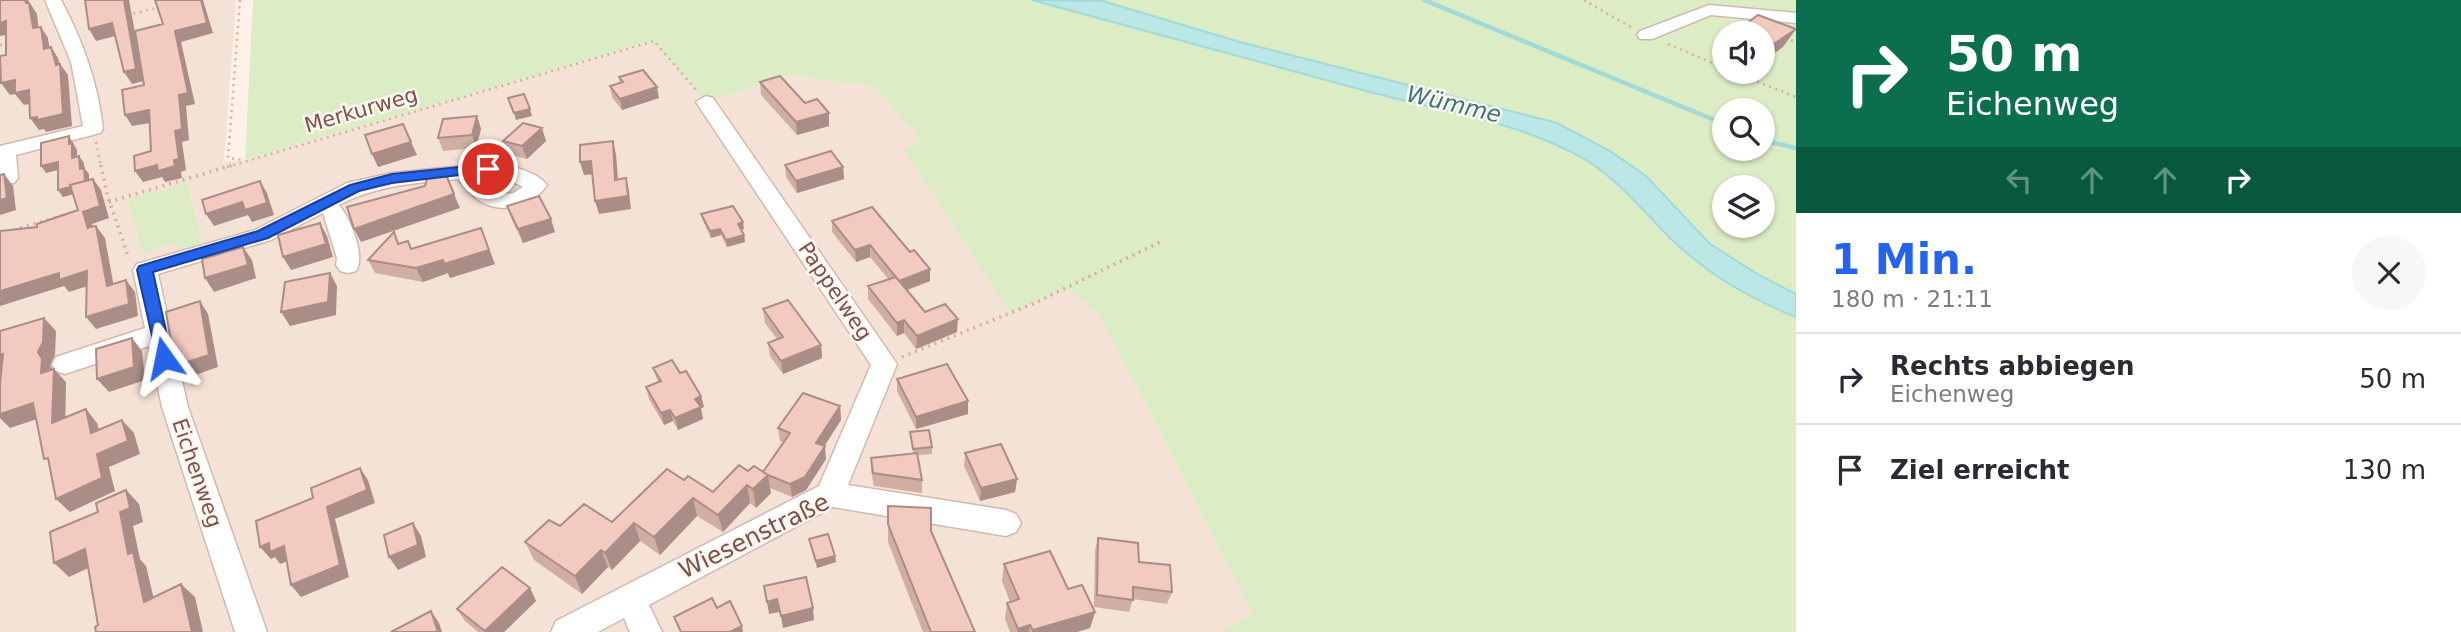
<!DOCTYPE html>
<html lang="de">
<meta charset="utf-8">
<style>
:root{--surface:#fff;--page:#f7f7f7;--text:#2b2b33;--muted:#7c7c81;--line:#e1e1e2;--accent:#2563eb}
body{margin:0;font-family:"DejaVu Sans",sans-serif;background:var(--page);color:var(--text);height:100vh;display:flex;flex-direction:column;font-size:26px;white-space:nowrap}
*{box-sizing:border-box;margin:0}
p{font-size:23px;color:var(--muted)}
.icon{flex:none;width:38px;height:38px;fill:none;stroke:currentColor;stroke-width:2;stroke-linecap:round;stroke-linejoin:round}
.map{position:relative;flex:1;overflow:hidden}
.details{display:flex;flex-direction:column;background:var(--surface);width:665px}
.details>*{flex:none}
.guide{background:#0b6e4f;color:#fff;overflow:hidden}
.fabs{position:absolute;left:1712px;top:21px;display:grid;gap:14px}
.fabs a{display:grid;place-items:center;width:63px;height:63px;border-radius:50%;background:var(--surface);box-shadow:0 2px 5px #0004;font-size:35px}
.pin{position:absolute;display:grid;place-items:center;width:60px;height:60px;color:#fff;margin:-30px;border:4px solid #fff;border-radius:50%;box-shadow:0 2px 7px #0007}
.me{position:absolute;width:77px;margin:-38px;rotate:348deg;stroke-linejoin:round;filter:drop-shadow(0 0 5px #0008)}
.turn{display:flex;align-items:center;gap:24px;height:147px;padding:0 35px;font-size:32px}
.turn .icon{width:91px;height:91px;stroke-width:2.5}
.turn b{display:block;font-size:49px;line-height:60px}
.lanes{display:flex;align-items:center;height:66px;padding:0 35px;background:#0003;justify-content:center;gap:35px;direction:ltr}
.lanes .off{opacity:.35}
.round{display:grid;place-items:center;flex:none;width:74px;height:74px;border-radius:37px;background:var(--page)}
.head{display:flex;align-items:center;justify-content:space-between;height:119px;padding:0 35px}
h1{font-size:42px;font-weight:700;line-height:52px;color:var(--accent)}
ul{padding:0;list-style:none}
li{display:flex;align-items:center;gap:21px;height:91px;padding:0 35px;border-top:2px solid var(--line)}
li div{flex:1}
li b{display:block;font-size:26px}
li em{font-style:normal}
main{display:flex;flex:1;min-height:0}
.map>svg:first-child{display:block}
</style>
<main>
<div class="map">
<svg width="1796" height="632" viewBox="0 0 1796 632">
<rect width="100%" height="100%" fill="#fdf1e8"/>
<path fill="#f5e2d6" d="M0 0H236L224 162 245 160 654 41 707 102 789 75 874 87 920 139 905 148 1098 312 1253 613 1221 632H0Z"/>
<path fill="#dcecc5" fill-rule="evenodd" d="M253 0H1796V632H1221L1253 613 1098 312 1066 288 1010 313 904 149 920 139 874 87 789 75 706 102 653 41 245 160ZM1724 33H1762V72H1724ZM1724 110H1762V149H1724ZM1724 187H1762V226H1724Z
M187 183 202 247 183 252 171 243 142 253 129 199Z"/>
<path fill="#bbe8e7" stroke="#a1dad9" stroke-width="2" d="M1032 0 1103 1 1240 42 1557 123 1610 151 1646 176 1710 244 1759 275 1796 294V317C1747 297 1709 275 1671 239 1643 211 1616 177 1581 157 1515 121 1442 111 1370 92 1257 62 1145 30 1032 0Z"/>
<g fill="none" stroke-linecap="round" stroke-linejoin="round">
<path stroke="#a1dad9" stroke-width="4.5" d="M1424 0 1724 124
M1762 140 1796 148"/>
<defs>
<path id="minor" d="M45 0H61C83 41 98 83 103 129L100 133 16 155 18 178 14 183H0V146L83 126 71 62Z
M1709 5 1796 13V23L1711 15 1652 39H1640L1637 35 1640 31Z
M706 96 713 98 897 364 848 485 1006 510 1016 514 1021 523 1016 532 1006 536 833 507 649 605 662 632H630L624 618 598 632H551L556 621 819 486 871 365 696 102Z
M483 164C502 164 534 168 547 185 532 207 501 216 477 199 470 194 464 186 458 179 416 183 377 185 339 205 350 218 366 255 356 271L348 273 340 271 336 265 337 258 323 213 271 240 158 274 188 407 267 632H235L162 407 149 346 65 374 56 371 52 364 56 357 145 328 133 270 137 264 255 230 347 183 392 173ZM479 177 505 178 523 187 513 193 501 194Z"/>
</defs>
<use href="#minor" stroke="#d2b9b0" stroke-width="3"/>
<path stroke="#d9ada1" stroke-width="2.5" stroke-dasharray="2 4.5" stroke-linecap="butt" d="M240 0 228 158 243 160
M1584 0 1632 28
M127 15 160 7
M1785 38 1796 42
M1668 44 1724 68
M0 45 11 43
M1733 72 1796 97
M96 142 101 167
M227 167 654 41 696 90"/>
<path stroke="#d9ada1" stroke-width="3.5" stroke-dasharray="2 5" stroke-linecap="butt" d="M101 165 107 194 129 259
M102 204 233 165
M0 234 68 214
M902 357 1035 303 1160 242"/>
<use href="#minor" fill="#fff" fill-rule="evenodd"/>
</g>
<path fill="#d1aea4" d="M1758 15 1783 47 1762 62V33H1734Z
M619 77 659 98 622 110 612 97 610 86 620 83Z
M760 82 805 103 829 126 797 135 761 95Z
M477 116 481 129 476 148 443 151 438 138Z
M503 141H546L527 159 507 154Z
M785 165 843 167 844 179 797 193 786 177Z
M507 206 555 232 523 243 512 220Z
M701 214 744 229 741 230 744 235 745 242 727 247 721 235 711 238 703 221Z
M832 221 930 281 907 290 925 312 957 332 916 349 904 333 897 336 868 299V286L889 280 870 257 856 262 832 232Z
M394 232 399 244 412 249 495 264 450 278 448 273 423 282 375 273 368 260Z
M763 309 821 345 822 358 783 374 770 356 768 343 777 339 765 323Z
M653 368 680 373 701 396 704 407 701 408 703 419 678 430 673 421 664 425 649 399 646 387 658 382Z
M897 379 968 401V414L916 429 897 391Z
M840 406 841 420 824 446 826 459 806 490 792 497 770 488 771 493 756 508 750 503 723 532 697 516 660 555 640 541 612 570 608 567 582 594 534 560 525 542 560 526 612 522 684 480 713 492 748 471 763 472 783 442 780 441 778 428Z
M910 432 932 447V454L917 455 922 480V493L874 486 871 471V458L913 453Z
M965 453 1017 479 1015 492 980 501 964 466Z
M888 524 931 531 975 632H923L888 542Z
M1098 538 1139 562 1172 592 1167 604 1133 599 1129 612 1094 607 1095 550Z
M809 539 835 556 836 562 817 568 810 546Z
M1004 564 1068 589 1095 612 1090 628 1077 632H1010L1005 619 1007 603 1010 602 1002 581Z
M530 588 536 601 504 632H478L465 621 457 609Z"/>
<path fill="#aa8d86" d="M25 0H28L37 14 40 40 33 28Z
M124 0H129L144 81 132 84 124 72Z
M201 0H203L213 33 181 42 195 104 186 106 189 140 182 142 186 170 181 172 182 178 165 182 162 177 143 182 135 171 174 160 175 131 179 95 175 31Z
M6 21 14 33 0 36V23Z
M112 23 119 35 96 41 89 29Z
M41 27 48 38 51 60 44 49Z
M1796 29 1783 47 1762 62V59L1771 46Z
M51 47 58 58 60 65V64L68 75 72 126 46 132 44 129 39 130 30 118 37 117 56 65Z
M15 80 29 90 38 102 24 105 15 94 10 95 1 83Z
M657 87 659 98 622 110 620 99Z
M530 109 532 116 516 120 514 113Z
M149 110 156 122 132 126 125 115Z
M829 113V126L797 135 796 122Z
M477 116 481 129 476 148 472 135Z
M542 128 546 141 527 159 522 146Z
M69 136 77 150V165L72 158Z
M613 141 616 154 619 193 615 180Z
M411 142 417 155 378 167 372 154Z
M79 156 84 163V170V168L89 174V190L63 197 58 190 80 169Z
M591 161 595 174 584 175 580 162Z
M58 162 62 169 46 173 41 166Z
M843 167 844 179 797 193 796 181Z
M4 174 13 186 16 210 0 215V200Z
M626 178 629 191 631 209 599 214 595 201Z
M93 179 101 190 109 218 92 224 97 241 88 229 83 212Z
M260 181 267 193 274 215 252 222 248 215 214 226 206 214Z
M454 194 460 208 361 242 354 229Z
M551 219 555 232 523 243 518 229Z
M743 222 744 229 739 230 738 224Z
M320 223 327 236 333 257 291 270 283 257Z
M96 226 105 238 116 298 107 286Z
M481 228 495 264 450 278 448 273 423 282 416 268Z
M720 229 721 235 711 238 710 231Z
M744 235 745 242 727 247 726 240Z
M870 245V257L856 262 855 250Z
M243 247 252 260 256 278 214 292 205 278Z
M930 269V281L899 293V281Z
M87 271 97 283 69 292 64 286 0 306V291L59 273Z
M330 273 337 286 336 315 290 326 281 312Z
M126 280 135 292 138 316 96 329 86 317Z
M200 301 208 314 218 367 184 379 175 366Z
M44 318 56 331 55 355 50 365 54 372 41 373 38 352Z
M958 319 957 332 916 349 917 336Z
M904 320V333L897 336V323Z
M132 338 142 351 145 380 109 392 97 379Z
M821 345 822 358 783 374 781 361Z
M3 354 15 368 0 372V355Z
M54 369 66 382 65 436 52 423Z
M701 396 704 407 701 408 703 419 678 430 675 418 695 399Z
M968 401V414L916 429V417Z
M33 403 46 416 10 428 0 418V414Z
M840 406 841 420 818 456 816 443Z
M86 409 97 423 103 446 91 433Z
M670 410 673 421 664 425 661 413Z
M122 420 134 433 140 454 109 467 115 491 70 512 56 499 97 454Z
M825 446 826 459 806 490 792 497 790 484Z
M360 468 368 480 375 503 335 519 349 577 301 597 291 585 327 507Z
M768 475 771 493 756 508 753 489Z
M1017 479 1015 492 980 501 981 488Z
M747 485 750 503 723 532 718 515Z
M126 490 139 504 143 522 133 526 140 559 146 566 158 616 144 602 128 554 120 512Z
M693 498 697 516 660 555 654 537Z
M413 523 421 536 426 557 398 570 389 557Z
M634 523 640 541 612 570 605 553Z
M269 543 284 546 294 559 280 564 275 557 271 559 260 547Z
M85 549 99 563 69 577 54 563Z
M601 550 608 567 582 594 575 576Z
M835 556 836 562 817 568 816 561Z
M181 584 195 597 203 632H192Z
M530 588 536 601 504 632H485V631Z
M777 599 779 612 769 614 767 602Z
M813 608 814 620 783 628 781 616Z
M431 611 439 623 442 632H438Z
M1095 612 1090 628 1077 632H1032L1033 630Z
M1030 625 1029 632H1017L1018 629Z
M742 626 743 632H730Z"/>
<path fill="#f3cabf" stroke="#aa8d86" stroke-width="2" d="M2 0H25L26 3H29L33 28 41 27 44 49 51 47 56 65 60 64 63 114 37 120V117L30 118 29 90 15 93V80L1 83 0 56 6 55V21L0 23V1Z
M85 0H124L136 69 124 72 112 23 89 29Z
M155 0H201L207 23 175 31 188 93 179 95 182 129 175 131 179 159 174 160 175 166 158 171 157 165 135 171 134 156 151 151 149 110 125 115 122 90 144 85 135 31 163 24Z
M1758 15 1796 29 1771 46 1762 43V33H1734Z
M643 70 657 87 620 99 610 86 623 82 619 77Z
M780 76 805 103 817 99 829 113 796 122 760 82Z
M524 94 530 109 514 113 508 98Z
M477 116 472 135 438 138 443 119Z
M523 123 542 128 522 146 503 141Z
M403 124 411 142 372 154 365 135Z
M69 136V144L72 143V158L79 156 80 169 84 168 85 181 70 185 71 187 58 190V162L41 166V143Z
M613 141 615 180 626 178 628 196 595 201 591 161 580 162V145Z
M831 151 843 167 796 181 785 165Z
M444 170 454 194 354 229 347 207 425 186 428 175Z
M4 174 7 198 0 200V175Z
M93 179 100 206 83 212 88 229V227L96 226 107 286 126 280 129 304 86 317 87 271 59 280V273L0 291V231L37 227V224L78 210 70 185Z
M260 181 267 203 245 210 242 202 206 214 202 200Z
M539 196 551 219 518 229 507 206Z
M733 206 743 222 738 224 744 235 726 240 720 229 710 231 701 214Z
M872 207 910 252 914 250 930 269 899 281 870 245 855 250 832 221Z
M320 223 326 244 283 257 278 235Z
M481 228 489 250 444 264 443 260 416 268 368 260 394 232 398 244 408 241 411 249Z
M243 247 248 265 205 278 202 259Z
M330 273 328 302 281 312 285 282Z
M896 277 925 312 945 304 958 319 917 336 904 320 897 323 868 286Z
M788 300 821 345 781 361 768 343 783 337 763 309Z
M200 301 209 355 175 366 166 312Z
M44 318 43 342 38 352 42 359 41 373 54 369 52 423 86 409 91 433 122 420 128 441 97 454 102 478 56 499 48 458 44 459 33 403 0 414V384L3 354 0 355V331Z
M132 338 134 367 97 379 96 349Z
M672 360 680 373 686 371 701 396 695 399 701 407 675 418 670 410 661 413 646 387 661 381 653 368Z
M947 364 968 401 916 417 897 379Z
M803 393 840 406 816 443 825 446 805 477 790 484 768 475 763 472 790 433 778 428Z
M929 430 932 447 913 449 910 432Z
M1001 444 1017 479 981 488 965 453Z
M917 453 922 480 873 473 871 458Z
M739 465 748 471 754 466 768 475 753 489 747 485 718 515 693 498 654 537 634 523 605 553 601 550 575 576 525 542 549 520 560 526 584 504 612 522 667 469 684 480 688 476 713 492Z
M360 468 367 490 327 507 340 565 291 585 284 546 270 552 269 543 260 547 256 521 313 498 311 488Z
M126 490 130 508 120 512 128 554 133 552 144 602 181 584 192 632H96L95 627 98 625 85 549 54 563 50 532 98 512 96 503Z
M888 506 931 508V531L975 632H931L888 524Z
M413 523 418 545 389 557 384 535Z
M828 534 835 556 816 561 809 539Z
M1098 538 1138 543 1139 562 1170 565 1172 592 1133 587V600L1097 595Z
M1050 551 1068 589 1082 585 1095 612 1033 630 1030 625 1018 629 1007 603 1019 599 1004 564Z
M502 567 530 588 485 631 457 609Z
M806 577 813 608 781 616 777 599 767 602 764 586Z
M712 598 717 608 730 601 742 626 730 632H681L674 617Z
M431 611 438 632H391Z"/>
<path fill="#2563eb" stroke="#184099" stroke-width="2" d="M488 164 495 169 493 171 392 183 359 191 268 238 153 272 172 358 170 362H158L137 270 139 266 258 231 350 185 392 174Z"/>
<g text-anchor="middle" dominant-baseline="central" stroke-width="5" stroke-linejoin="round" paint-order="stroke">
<g font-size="21" fill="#78534b" stroke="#fff6ef">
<text transform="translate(361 110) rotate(-16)">Merkurweg</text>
<text transform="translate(835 291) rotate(56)">Pappelweg</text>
<text transform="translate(197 473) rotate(71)">Eichenweg</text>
</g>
<g font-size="23" font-style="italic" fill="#3a7676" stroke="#fff6ef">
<text transform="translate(1454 104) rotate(13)">Wümme</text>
</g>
<g font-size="24" fill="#78534b" stroke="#fff6ef">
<text transform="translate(754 536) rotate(-26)">Wiesenstraße</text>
</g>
</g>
</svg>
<div class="fabs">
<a><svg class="icon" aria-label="sound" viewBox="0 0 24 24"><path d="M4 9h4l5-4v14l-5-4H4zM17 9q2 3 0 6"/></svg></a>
<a><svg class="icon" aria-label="search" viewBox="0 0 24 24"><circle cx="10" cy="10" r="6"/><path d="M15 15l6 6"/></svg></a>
<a><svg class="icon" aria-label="layers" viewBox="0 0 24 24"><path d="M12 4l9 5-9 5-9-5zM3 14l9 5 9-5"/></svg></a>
</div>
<div class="pin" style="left:488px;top:169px;background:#d93025"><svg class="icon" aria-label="arrive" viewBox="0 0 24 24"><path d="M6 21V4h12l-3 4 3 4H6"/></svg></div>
<svg class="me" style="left:164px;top:358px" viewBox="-20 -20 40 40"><path d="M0-17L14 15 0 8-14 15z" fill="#2563eb" stroke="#fff" stroke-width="4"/></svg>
</div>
<section class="details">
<div class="guide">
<div class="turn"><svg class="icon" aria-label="right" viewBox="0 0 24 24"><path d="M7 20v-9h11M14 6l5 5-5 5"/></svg><div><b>50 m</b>Eichenweg</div></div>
<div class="lanes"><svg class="icon off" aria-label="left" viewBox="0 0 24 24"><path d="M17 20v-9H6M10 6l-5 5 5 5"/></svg><svg class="icon off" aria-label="ahead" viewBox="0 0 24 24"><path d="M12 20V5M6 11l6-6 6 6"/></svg><svg class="icon off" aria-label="ahead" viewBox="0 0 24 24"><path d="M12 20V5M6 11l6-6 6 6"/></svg><svg class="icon" aria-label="right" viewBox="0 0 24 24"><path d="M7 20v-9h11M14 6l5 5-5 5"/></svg></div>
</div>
<div class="head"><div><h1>1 Min.</h1><p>180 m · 21:11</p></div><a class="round"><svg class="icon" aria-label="close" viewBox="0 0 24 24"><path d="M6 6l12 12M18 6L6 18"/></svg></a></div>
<ul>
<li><svg class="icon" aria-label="right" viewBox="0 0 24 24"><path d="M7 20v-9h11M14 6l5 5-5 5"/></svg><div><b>Rechts abbiegen</b><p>Eichenweg</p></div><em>50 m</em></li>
<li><svg class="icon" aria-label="arrive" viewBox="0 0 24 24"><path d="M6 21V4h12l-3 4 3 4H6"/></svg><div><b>Ziel erreicht</b></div><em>130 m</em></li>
</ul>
</section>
</main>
